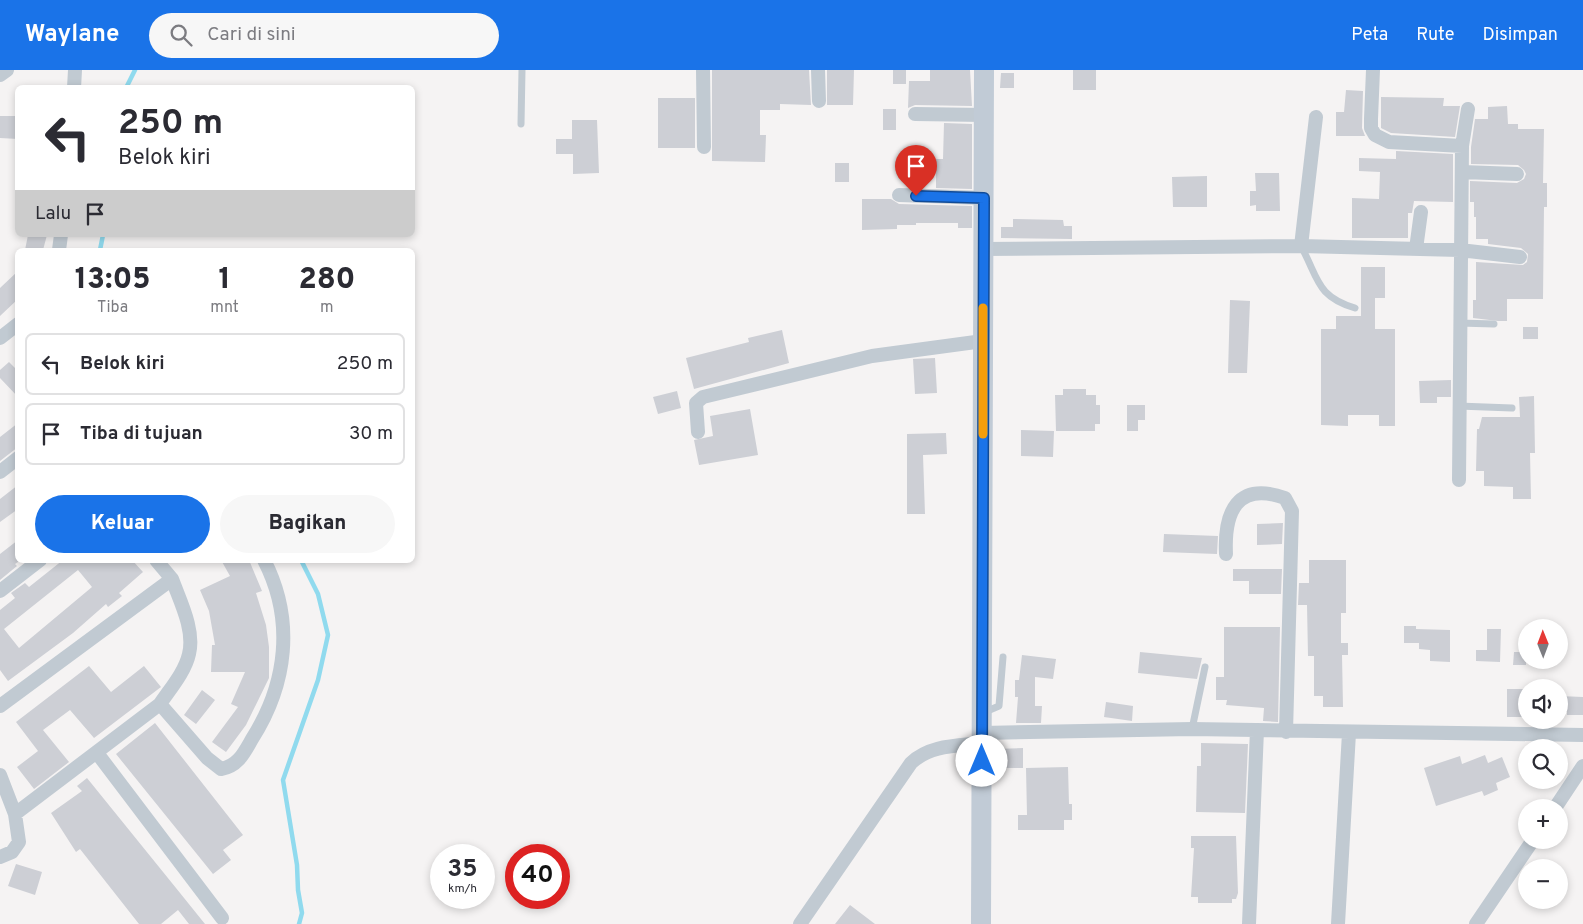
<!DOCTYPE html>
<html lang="id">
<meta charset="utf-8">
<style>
:root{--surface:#fff;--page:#f7f7f7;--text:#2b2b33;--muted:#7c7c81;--line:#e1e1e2;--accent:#1a73e8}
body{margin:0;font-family:Overpass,sans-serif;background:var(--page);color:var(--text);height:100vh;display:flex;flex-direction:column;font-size:19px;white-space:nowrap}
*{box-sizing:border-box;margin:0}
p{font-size:16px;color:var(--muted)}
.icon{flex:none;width:28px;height:28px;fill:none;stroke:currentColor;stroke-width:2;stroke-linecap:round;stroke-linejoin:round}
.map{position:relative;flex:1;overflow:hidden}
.side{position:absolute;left:15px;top:178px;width:400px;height:315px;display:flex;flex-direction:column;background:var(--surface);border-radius:8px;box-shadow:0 2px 8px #0003}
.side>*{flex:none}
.guide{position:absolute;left:15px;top:15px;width:400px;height:152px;border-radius:8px;box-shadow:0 2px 8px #0003;background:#fff;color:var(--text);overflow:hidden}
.needle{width:32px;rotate:359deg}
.buttons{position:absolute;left:1518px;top:549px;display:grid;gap:10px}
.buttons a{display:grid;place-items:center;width:50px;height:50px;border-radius:50%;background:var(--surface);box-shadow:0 2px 8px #0003;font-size:25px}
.speed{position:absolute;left:430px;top:774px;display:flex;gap:10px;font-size:25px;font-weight:700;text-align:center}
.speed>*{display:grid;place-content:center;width:65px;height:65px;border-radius:50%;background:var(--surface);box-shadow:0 2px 8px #0003;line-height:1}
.speed small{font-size:12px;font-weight:400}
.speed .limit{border:8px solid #d22;background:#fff;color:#111}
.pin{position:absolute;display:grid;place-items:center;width:42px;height:42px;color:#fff;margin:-51px -21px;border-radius:50% 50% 50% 0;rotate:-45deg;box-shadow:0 0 5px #0007}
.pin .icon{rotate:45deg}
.me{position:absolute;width:55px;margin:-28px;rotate:0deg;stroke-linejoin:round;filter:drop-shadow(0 0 4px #0008)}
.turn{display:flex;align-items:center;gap:18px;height:105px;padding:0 20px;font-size:22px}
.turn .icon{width:65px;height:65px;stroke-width:2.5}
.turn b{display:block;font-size:35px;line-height:42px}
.then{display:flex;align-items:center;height:48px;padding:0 20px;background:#0003;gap:10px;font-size:19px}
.eta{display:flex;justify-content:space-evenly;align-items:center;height:85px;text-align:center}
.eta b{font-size:30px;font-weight:800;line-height:35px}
.primary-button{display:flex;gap:10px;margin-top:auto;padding:10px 20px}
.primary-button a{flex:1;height:58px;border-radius:30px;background:var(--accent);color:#fff;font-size:20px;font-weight:800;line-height:58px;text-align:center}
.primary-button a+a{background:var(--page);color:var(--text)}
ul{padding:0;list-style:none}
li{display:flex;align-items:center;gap:15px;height:62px;margin:0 10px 8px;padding:0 10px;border:2px solid var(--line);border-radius:8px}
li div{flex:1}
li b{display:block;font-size:19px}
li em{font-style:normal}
header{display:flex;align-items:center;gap:30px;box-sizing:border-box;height:70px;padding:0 25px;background:var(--accent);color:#fff}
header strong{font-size:24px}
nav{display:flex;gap:28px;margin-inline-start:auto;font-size:18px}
.search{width:350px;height:45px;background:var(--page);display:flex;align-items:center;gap:12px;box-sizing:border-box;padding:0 18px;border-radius:28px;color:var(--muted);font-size:19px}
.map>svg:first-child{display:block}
</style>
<header>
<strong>Waylane</strong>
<div class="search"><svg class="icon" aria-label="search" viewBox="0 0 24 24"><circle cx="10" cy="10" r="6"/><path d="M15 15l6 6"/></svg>Cari di sini</div>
<nav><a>Peta</a><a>Rute</a><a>Disimpan</a></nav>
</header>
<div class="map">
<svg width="1583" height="854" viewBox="0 0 1583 854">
<rect width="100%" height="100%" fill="#f5f3f3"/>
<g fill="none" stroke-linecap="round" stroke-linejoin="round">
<path stroke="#90daee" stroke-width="4.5" d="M126 18 135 0
M100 180 103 165
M299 854 302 843 298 820 297 795 283 710 318 610 328 565 318 524 301 490"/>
</g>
<path fill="#cdcfd5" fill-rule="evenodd" d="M712 0H809L811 35 780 34V40H760V65H766L765 92 712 91Z
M827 0H854L853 35H827Z
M893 0H906V14H893Z
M930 0H970L972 36 915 35 908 38 909 11H930Z
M1073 0H1096V20H1073Z
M1001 3H1014V18H1000Z
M1346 20 1363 21 1362 58 1365 66H1336V42H1344Z
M1381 27 1444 28 1443 36H1460L1455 67 1391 63 1381 58Z
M658 28H695V78H658Z
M1507 36 1508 54H1518V59H1544L1543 113H1547V137H1544L1543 229H1507V251H1498L1473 248V230H1476V192L1523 195 1527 192 1528 184 1521 178 1488 174V169H1476V147H1474V132H1470V111L1517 113 1524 109 1526 104 1524 100 1518 95 1471 94V77L1475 49H1488V37Z
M883 39H896V60H883Z
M0 46H18V69L0 68Z
M572 50H597L599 103 573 104V84H556V69H572Z
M944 53 972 54V119L936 118V89H943Z
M1396 81 1453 84V132L1414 131 1412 143H1408V168H1352V128L1379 129 1380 102 1359 101V88L1396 89Z
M835 93H849V112H835Z
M1255 103H1279L1280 141H1256V135L1250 136V121H1256Z
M1207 106V137H1173L1172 107Z
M862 129H891L899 134 972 136V158H958V153H916V155H897V159L862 160Z
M1013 149 1063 150 1064 156H1072V169L1001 168V157H1013Z
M28 165H47L43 180H25Z
M1361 197H1385V228H1375V259H1395V356H1379V345H1348V356L1321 355V259H1336V246H1361Z
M18 201V229L0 246V218Z
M1230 230 1250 231 1247 303H1228Z
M1523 257H1538V269H1523Z
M782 260 789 293 694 319 686 288 749 272 748 268Z
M935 288 937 323 915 324 913 289Z
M9 292 18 301V327L0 308V300Z
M1451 310V327H1437V333H1420L1419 311Z
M1063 319H1086V325H1096V335H1100V354H1095V361H1056L1055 325H1063Z
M677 321 681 338 658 344 653 327Z
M1534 326 1535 383H1530L1531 429H1513V417L1484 416V401H1476L1477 359H1479L1482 347H1520L1519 327Z
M1127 335H1145V350H1138V361H1127Z
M750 339 758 385 699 395 694 370 713 366 710 346Z
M18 353V377L0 391V367Z
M1021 360 1054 361 1053 387 1021 386Z
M946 363 947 384 923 385 925 444H907V364Z
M18 415V439L0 452V429Z
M1283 453 1282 474 1257 475V454Z
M1164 464 1218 466 1217 484 1163 482Z
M18 470V492L15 494 17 496 0 510V484Z
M63 490H132L143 502 119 523 122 526 108 537 106 534 73 563 8 611 0 600V540L15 528 11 523 25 513 29 517ZM78 500 92 517 19 578 4 559Z
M221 490H249L262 521 256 523 266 555 269 577V608L246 655 226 682 212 672 238 637 231 634 245 602H211L212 575H215L209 541 200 520 230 506Z
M1309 490H1346V543H1341V573H1348V585H1342L1343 637H1323V626H1314V586H1308L1307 535H1298L1299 513H1309Z
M1233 499H1282L1281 524H1249V511H1233Z
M1404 556H1416V559L1450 560V592L1430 591V580L1419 579V573H1404Z
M1224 557H1280L1278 652 1263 651 1264 638 1226 635 1227 630H1216V607H1224Z
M1487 559H1501L1500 592 1476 591V580H1487Z
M1140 582 1202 588 1197 609 1138 603Z
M1514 582H1526V595H1513Z
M1022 585 1056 589 1053 609 1035 607V636H1042L1041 653H1016L1018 627H1015V610H1019Z
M89 596 111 622 144 596 161 617 94 668 70 640 43 660 69 692 34 719 17 697 38 681 16 652Z
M1507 619H1524V647H1507Z
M202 620 215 630 196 654 184 645Z
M1559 626 1583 627V645H1567V642H1559Z
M1106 632 1133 636 1132 651 1104 647Z
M155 653 243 765 223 780 231 790 213 804 116 684Z
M1201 673 1248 674 1245 743 1196 742 1197 696H1201Z
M1023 678V698H996V679Z
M1485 685 1488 693 1502 687 1510 707 1496 713 1498 720 1484 726 1482 721 1436 736 1424 698 1460 686 1462 694Z
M1068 697 1069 734H1072V750H1064V760H1018V745H1027L1026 698Z
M87 708 176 818 205 854H189L178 840 161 854H139L80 779 76 782 51 743 82 721 77 716Z
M1191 766H1236L1238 823 1236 829H1232V833H1198V827H1191L1194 778H1191Z
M16 794 42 802 35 825 8 816Z
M850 835 875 854H835Z"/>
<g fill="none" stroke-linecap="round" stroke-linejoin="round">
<path stroke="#c1cad2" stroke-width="7" d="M521 54 522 0
M1301 176C1319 209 1316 226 1355 238
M1459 253 1494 254
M1458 336 1512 338
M985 642 999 636 1003 587
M1192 659 1205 597"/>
<path stroke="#c1cad2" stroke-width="14" d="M703 0 704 77
M818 0 819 31
M1373 0 1371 49V58L1375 65 1389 72 1462 76
M0 5 7 0
M74 18 75 0
M915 44 984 45
M1462 102 1517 104
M899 125 984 128
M1301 176 1316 47
M983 179 1301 176 1460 180 1520 187
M1416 179 1421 142
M59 180 61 165
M0 268 18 254
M698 362 696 333 703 327 872 286 983 271
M0 402 18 388
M1459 410 1462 76 1468 39
M1226 484C1224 442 1237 411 1285 428L1292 441 1286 662
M0 521 40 490
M160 634C170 619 185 602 189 584 195 560 180 531 172 509
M0 636 172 509 156 490
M982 663 1192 659 1583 665
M97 683 222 848
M0 705 15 744 19 772 12 782 0 787
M1555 738 1583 696
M15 744 160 634 207 688 221 699C238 696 244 683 252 669 287 614 295 550 264 490
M800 854 911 693C930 675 957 676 982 673
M1249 854 1257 660
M1338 854 1349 663
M1476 854 1533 770"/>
<path stroke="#c1cbd6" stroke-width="20" d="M981 854 984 0"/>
</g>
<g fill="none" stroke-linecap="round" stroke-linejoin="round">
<defs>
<path id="route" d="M916 126 984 128 982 691"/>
</defs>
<use href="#route" stroke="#114b97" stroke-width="12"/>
<use href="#route" stroke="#1a73e8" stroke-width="9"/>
<path stroke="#f59e0b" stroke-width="9" d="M983 364V238"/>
</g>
</svg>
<div class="buttons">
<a><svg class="needle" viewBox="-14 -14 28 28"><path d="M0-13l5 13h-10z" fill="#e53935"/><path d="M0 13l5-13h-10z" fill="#7c7c81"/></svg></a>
<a><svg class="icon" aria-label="sound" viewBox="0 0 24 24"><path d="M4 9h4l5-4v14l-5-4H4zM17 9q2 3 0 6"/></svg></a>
<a><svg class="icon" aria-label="search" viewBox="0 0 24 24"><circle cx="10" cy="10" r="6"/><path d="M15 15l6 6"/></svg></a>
<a>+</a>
<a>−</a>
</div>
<div class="speed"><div>35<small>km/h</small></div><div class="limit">40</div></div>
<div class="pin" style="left:916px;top:126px;background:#d93025"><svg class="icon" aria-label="arrive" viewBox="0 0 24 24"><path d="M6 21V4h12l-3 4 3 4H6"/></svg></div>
<svg class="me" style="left:982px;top:691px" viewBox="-20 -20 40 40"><circle r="19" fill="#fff"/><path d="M0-13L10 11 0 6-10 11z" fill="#1a73e8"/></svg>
<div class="guide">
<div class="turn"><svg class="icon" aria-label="left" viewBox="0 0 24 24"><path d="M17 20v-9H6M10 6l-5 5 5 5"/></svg><div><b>250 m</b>Belok kiri</div></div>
<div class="then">Lalu<svg class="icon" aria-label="arrive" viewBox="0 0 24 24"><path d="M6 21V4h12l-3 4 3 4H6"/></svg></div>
</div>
<section class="side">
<div class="eta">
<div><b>13:05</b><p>Tiba</p></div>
<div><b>1</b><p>mnt</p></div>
<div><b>280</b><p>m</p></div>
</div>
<ul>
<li><svg class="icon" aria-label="left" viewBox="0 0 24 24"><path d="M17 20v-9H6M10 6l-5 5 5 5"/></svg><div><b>Belok kiri</b></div><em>250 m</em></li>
<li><svg class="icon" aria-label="arrive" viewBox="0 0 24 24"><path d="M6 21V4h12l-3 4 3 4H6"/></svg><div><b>Tiba di tujuan</b></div><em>30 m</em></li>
</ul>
<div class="primary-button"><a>Keluar</a><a>Bagikan</a></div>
</section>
</div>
